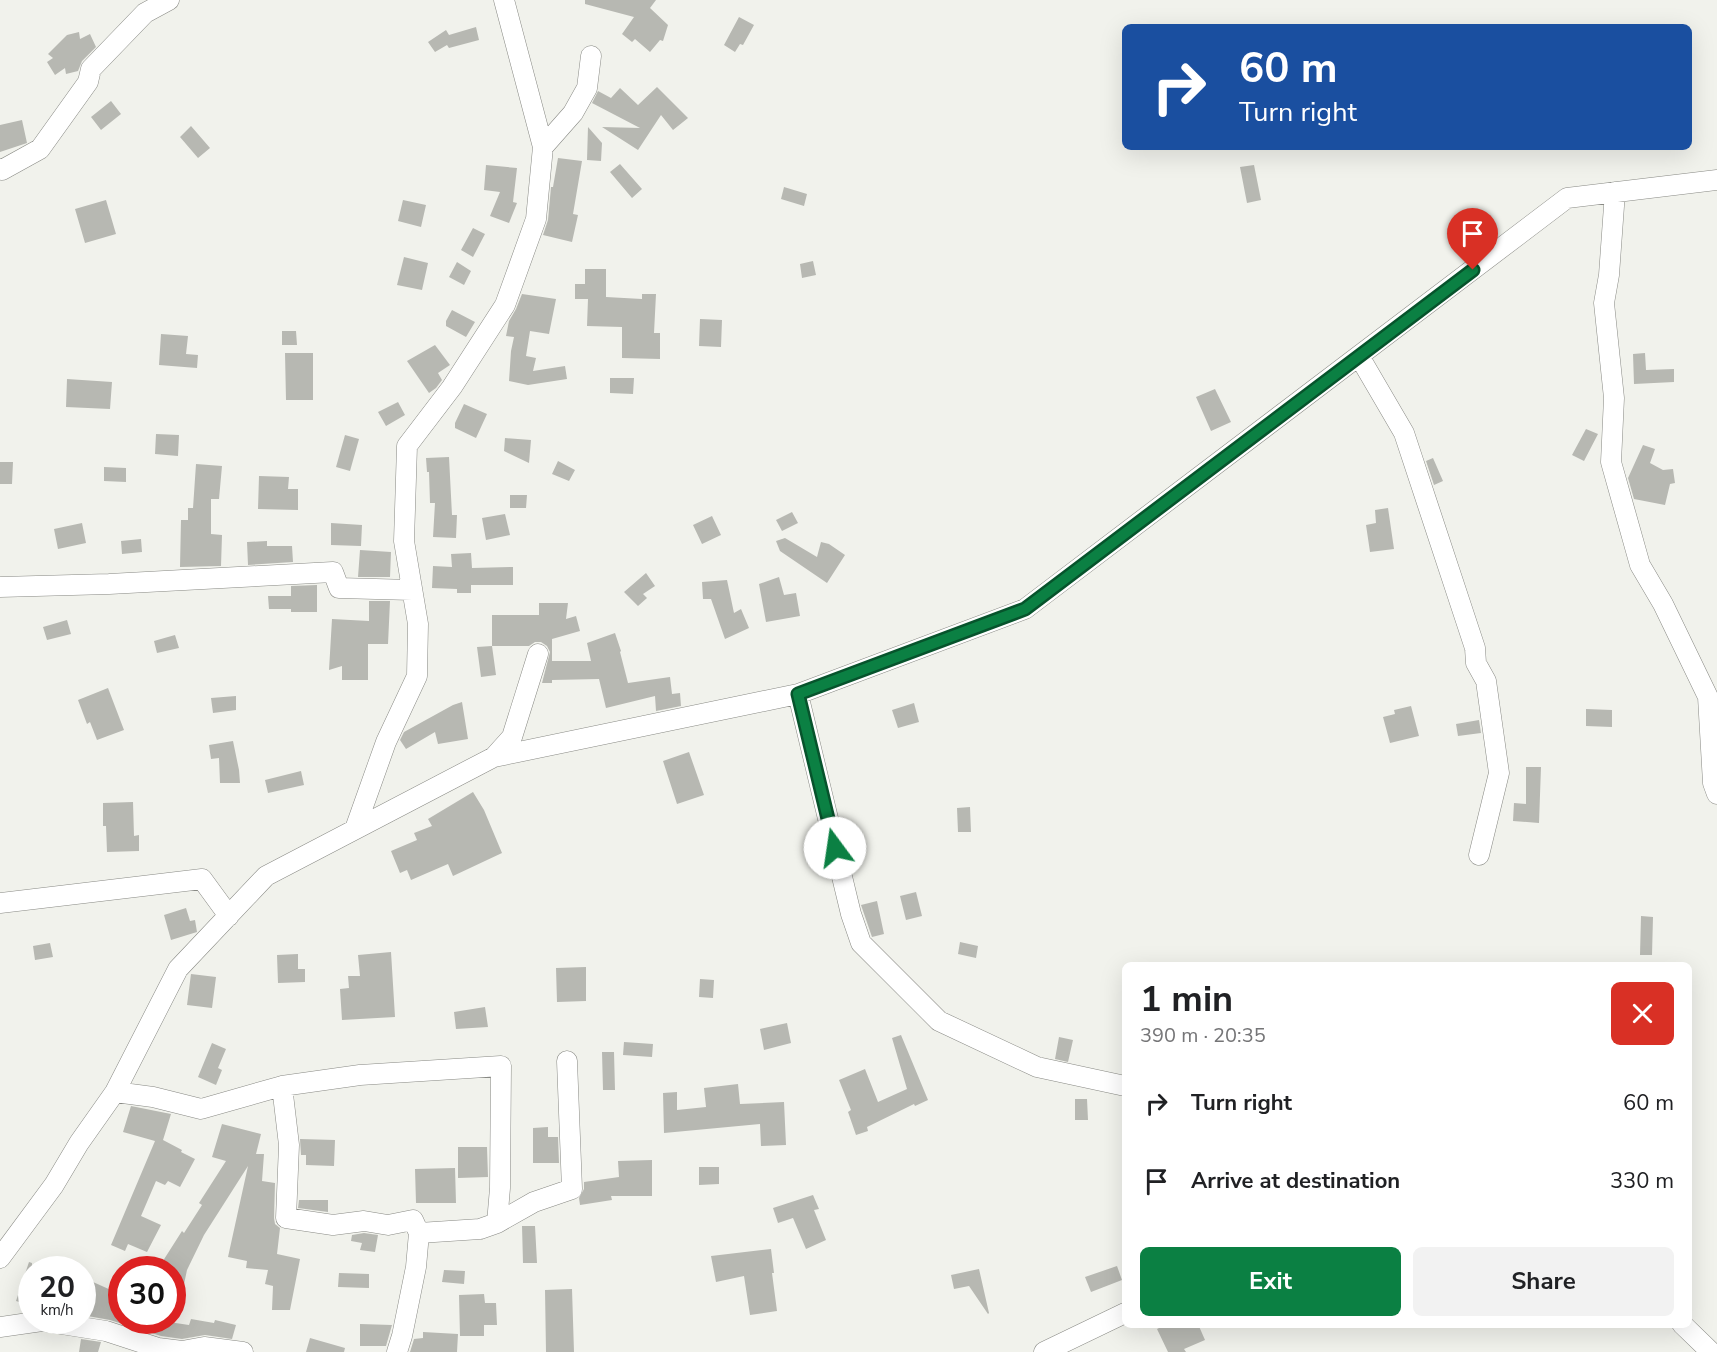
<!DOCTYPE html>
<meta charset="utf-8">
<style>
:root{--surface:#fff;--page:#f2f2f2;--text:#202124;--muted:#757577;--accent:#0b8043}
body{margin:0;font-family:"Nunito Sans",sans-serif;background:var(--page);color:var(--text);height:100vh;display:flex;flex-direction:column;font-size:22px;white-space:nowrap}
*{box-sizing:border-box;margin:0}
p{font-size:20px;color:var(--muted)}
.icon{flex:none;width:33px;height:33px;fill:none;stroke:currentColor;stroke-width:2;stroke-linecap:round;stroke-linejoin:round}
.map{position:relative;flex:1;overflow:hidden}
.panel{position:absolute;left:1122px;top:962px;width:570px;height:366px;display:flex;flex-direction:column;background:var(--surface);border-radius:9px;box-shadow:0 6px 24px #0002}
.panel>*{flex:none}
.guide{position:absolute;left:1122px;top:24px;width:570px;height:126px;border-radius:9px;box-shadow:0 6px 24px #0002;background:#1a4fa0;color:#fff;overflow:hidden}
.speed{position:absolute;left:18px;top:1256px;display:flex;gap:12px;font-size:30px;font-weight:700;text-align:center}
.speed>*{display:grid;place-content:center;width:78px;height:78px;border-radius:50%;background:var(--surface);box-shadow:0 6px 24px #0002;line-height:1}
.speed small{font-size:15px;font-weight:400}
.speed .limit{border:9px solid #d22;background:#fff;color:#111}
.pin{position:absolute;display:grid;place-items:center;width:51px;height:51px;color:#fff;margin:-62px -26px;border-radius:50% 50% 50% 0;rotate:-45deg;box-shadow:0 0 6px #0007}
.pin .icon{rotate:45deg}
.me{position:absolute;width:66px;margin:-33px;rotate:346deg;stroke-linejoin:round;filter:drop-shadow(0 0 4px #0008)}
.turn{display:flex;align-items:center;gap:21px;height:126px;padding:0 18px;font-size:27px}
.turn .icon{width:78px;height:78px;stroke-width:2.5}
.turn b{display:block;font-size:42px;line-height:51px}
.round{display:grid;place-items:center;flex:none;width:63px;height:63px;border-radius:9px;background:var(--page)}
.headline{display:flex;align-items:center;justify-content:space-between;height:102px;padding:0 18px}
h1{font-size:36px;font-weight:700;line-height:45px}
.button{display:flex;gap:12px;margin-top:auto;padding:12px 18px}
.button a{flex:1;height:69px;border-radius:9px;background:var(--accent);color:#fff;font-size:24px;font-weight:700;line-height:69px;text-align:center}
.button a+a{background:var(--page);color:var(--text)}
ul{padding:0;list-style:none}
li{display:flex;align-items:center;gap:18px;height:78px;padding:0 18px}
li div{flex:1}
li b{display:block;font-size:22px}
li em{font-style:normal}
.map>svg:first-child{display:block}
</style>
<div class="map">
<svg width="1717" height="1352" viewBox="0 0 1717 1352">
<rect width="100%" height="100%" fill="#f1f2ec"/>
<path fill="#b7b8b2" d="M585 0H656L650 8 668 25 663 41 660 40 650 52 635 39 632 42 622 34 634 17 585 4Z
M739 17 754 25 743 45 740 44 735 52 724 45Z
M476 27 479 40 449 48 447 45 435 52 428 42 446 30 449 35Z
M79 32 80 39 90 34 96 47 82 61 78 71 66 74 65 68 55 75 47 62 53 58 48 54 67 35Z
M657 87 688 118 673 130 661 115 638 150 602 127 640 128 592 103 598 91 611 98 620 88 638 105Z
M111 101 121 114 101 130 91 117Z
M22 120 27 143 0 152V125Z
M191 126 210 148 198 158 180 137Z
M588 127 602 143 601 161 587 160Z
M558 158 582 161 573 214 578 215 572 242 543 235 548 220 551 187H553Z
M620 164 642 189 632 198 610 172Z
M486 165 517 168 513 202 517 203 509 223 490 216 500 192 484 190Z
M1254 165 1261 200 1247 203 1240 167Z
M784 187 807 194 804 206 781 199Z
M106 200 116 234 85 243 75 209Z
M403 200 426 205 421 227 398 221Z
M473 228 485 234 473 257 461 250Z
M404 257 428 263 422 290 397 285Z
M813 261 816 275 802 278 800 264Z
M457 262 471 271 464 285 449 277Z
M585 269H606V297L642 299V294H656L654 333H660V359L622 358V327L587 326 588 299H575V284H585Z
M522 294 556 299 549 334 530 331 526 356 536 358 533 371 565 366 567 379 528 385 509 381 511 351 514 337 506 336 509 321 516 309Z
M452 310 475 322 466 337 446 326V321Z
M700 319 722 320 721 347 699 346Z
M282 331H296L297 345H282Z
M161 334 188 336 186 354 198 355 197 368 159 365Z
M435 345 450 365 438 373 442 380 436 388 429 393 407 361Z
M285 353H313V400H286Z
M1645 353 1646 370 1674 369V382L1634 384 1633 354Z
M610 378H634L633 394 610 393Z
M67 379 112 382 110 409 66 407Z
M1215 389 1231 422 1211 431 1196 397Z
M398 402 405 415 386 426 378 412Z
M464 404 487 414 476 438 455 428V423Z
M1586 429 1598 434 1584 461 1572 455Z
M156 434 179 435 178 456 155 454Z
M345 435 359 439 350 471 336 467Z
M505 438 531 440 529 463 504 451Z
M1643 445 1655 449 1650 463 1663 470 1673 469 1675 483 1670 484 1665 505 1634 499 1628 478Z
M449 457 452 515H457L456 538 433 537 435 503H430L429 472H427L426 458Z
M1433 458 1443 481 1434 485 1426 461Z
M558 461 575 470 569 481 552 474Z
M0 462H13L12 484H0Z
M196 464 222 466 219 499H211V534L222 535 221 566 180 567 181 520H188V508H193Z
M104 467 126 468V482L104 481Z
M259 476 289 477 288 489H298V510L258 509Z
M510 495H527L526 508H510Z
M1388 508 1394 549 1370 552 1366 525 1376 523 1375 510Z
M792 512 798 523 782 531 776 520Z
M505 514 510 535 486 540 482 518Z
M712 516 721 535 702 544 693 525Z
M82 523 86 543 58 549 54 529Z
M331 523 362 525 361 546 331 545Z
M785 538 817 557 821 542 829 544 845 555 827 583 780 551 776 541Z
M141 539 142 552 122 554 121 541Z
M267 541V546H292L293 562 248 565 247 542Z
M360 550 391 552 390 577H358Z
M471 553 472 568 513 567V585H471V593H457V589L432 588 433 566 452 567 451 554Z
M646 573 655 586 643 594 647 598 638 606 624 592Z
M779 577 784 595 796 593 800 616 766 622 759 584Z
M727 580 734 613 741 609 749 628 725 639 711 599H703L702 582Z
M317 585V612H291V609H269L268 596H291V586Z
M369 601H390L388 644H368V680H342V666L329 670 332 619 369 621Z
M539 603H568L566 619 576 616 580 631 552 639V661H591L587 643 615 633 621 651 620 652 628 683 670 677 672 694 680 693 681 706 656 711 655 696 606 708 599 679 552 680V683H542L550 652 547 646 541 642H535L529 646H492L496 675 481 677 477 647 492 646V615H539Z
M67 620 71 634 47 640 43 627Z
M175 635 179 648 157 653 154 641Z
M108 688 124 730 97 740 90 722 87 724 78 700Z
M236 696V710L213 713 211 698Z
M462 702 468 739 438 744 435 732 406 749 400 740 404 732 453 705Z
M914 703 919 722 898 728 892 710Z
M1411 706 1419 736 1390 743 1383 717 1395 714 1394 710Z
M1586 709 1612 710V727L1586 726Z
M1479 720 1481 733 1458 736 1456 724Z
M233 741 239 770 240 783H220L219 758 211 759 209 745Z
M689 752 704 795 677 804 663 761Z
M1526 767H1541L1539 823 1513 821 1514 803 1526 804Z
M301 771 304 785 268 793 265 780Z
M473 792 484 810 502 853 453 876 448 864 411 880 407 870 400 873 391 851 417 840 414 833 432 826 428 819Z
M133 802 134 836 139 835V851L107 852 106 826H103V803Z
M970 807 971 832H958L957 808Z
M916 892 922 916 906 920 900 896Z
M877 901 884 934 872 937 861 905Z
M186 908 190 921 195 920 197 932 171 940 164 915Z
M1641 916 1653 917 1652 955H1640Z
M960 942 978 946 976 958 958 954Z
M50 943 53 957 35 960 33 946Z
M391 952 395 1017 342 1020 340 989 349 988 348 976H360L358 955Z
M298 954V969H305V982L278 983 277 955Z
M586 967V1001L557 1002 556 968Z
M191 974 216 977 212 1008 187 1005Z
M700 979 714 980 713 998 699 997Z
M485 1007 488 1027 456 1029 454 1012Z
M787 1023 791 1043 764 1050 760 1029Z
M901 1035 928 1100 915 1106 914 1104 867 1127 868 1131 856 1135 848 1112 851 1110 839 1080 865 1069 878 1102 907 1089 892 1038Z
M1059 1037 1073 1040 1068 1062 1055 1059Z
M624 1042 653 1044 652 1057 623 1055Z
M212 1043 226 1049 218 1068 222 1070 216 1085 198 1077Z
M602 1052H614L615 1090H603Z
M738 1084 740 1104 784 1102 786 1145 761 1146 760 1124 664 1133 663 1093 677 1092V1110L706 1107 704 1088Z
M1075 1099H1087L1088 1120H1075Z
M131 1106 171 1114 163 1140 182 1150 181 1152 195 1159 180 1187 168 1181 165 1185 156 1181 141 1216 161 1225 147 1252 128 1244 125 1251 111 1245 155 1141 123 1132Z
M222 1124 261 1134 256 1154H264L262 1181 275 1183 274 1218 275 1224 280 1228 277 1254 300 1259 290 1310H272L273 1286 265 1284 268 1270 246 1268 247 1261 228 1257 248 1166 204 1235 187 1270 184 1284 172 1281V1269L161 1264 182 1231 184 1233 202 1205 199 1203 226 1161 212 1157Z
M548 1127V1137H558L559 1163H533V1128Z
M300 1139 335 1140 334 1166 306 1165V1155H301Z
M458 1147H487L488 1177 458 1178Z
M652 1160V1196H611L612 1200 580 1205 579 1198 584 1189V1182L619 1177 618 1161Z
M699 1167H719V1184L699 1185Z
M455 1168 456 1203H416L415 1169Z
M813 1195 819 1209 814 1210 826 1240 806 1249 793 1218 778 1223 773 1208Z
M299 1200H328V1212L298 1208Z
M522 1226H535L537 1263H523Z
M364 1233 378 1235 375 1252 360 1250 362 1243 351 1241 352 1235Z
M771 1249 774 1273H772L777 1311 750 1315 744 1276 716 1282 711 1256Z
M29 1262 32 1263V1306L16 1301Z
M1117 1266 1122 1280 1091 1292 1085 1277Z
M979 1269 989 1313 988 1314 969 1286 954 1289 951 1275Z
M444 1270 465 1271 464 1284 442 1282Z
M339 1273 369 1274V1288L338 1287Z
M82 1282 91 1286 93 1282 122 1295V1320H162V1321L189 1325 191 1319 214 1323 215 1320 236 1325 232 1339 205 1335 182 1339 161 1336 110 1320 82 1315Z
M572 1289 574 1352H546L545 1290Z
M484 1294 485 1303H496L497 1325H484V1336H460L459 1295Z
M360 1324 392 1325 386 1346H360Z
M1167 1324H1198L1205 1340 1184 1349 1186 1352H1168L1157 1329Z
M423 1332 458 1334 457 1352H410L414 1339 423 1338Z
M310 1338 345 1348 344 1352H306Z
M81 1339 101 1342 98 1352H79Z"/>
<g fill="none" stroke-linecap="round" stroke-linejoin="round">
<defs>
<path id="minor" d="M504 0 543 147
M0 169 2 170 40 149 88 82 91 69 145 13 169 0
M1615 192 1609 275 1604 303 1614 398 1611 462 1640 565 1663 604 1708 697 1713 783 1717 794
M1359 356 1404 433 1475 648 1476 663 1486 681 1499 773 1479 855
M0 587 109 584 333 572 339 588 412 590
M798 694 851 914 861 943 939 1021 1037 1067 1125 1086
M494 757 512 737 538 654
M355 829 386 742 417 676 418 624 404 541 407 446 452 387 505 305 536 219 543 147 573 113 587 88 591 56
M0 903 202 879 229 916
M282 1086 360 1075 501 1066 500 1188 497 1223 480 1229 419 1233
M115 1092 153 1097 201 1109 282 1086 289 1145 286 1218 333 1225 364 1221 388 1225 413 1220 419 1233 416 1267 402 1336 397 1352
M497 1223 534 1202 572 1189 567 1061
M0 1258 54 1185 79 1143 115 1092 178 969 266 876 494 757 798 694 1025 609 1567 198 1717 180
M1682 1324 1711 1352
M0 1327 42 1321 106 1331 158 1348 182 1351 204 1347 243 1352
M1044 1352 1125 1313"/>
</defs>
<use href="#minor" stroke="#888984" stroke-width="21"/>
<use href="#minor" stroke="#fff" stroke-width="20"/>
</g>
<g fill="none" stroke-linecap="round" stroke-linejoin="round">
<defs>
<path id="route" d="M835 848 798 694 1025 609 1473 270"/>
</defs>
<use href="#route" stroke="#07532c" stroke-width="15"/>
<use href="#route" stroke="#0b8043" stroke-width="10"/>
</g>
</svg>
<div class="speed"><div>20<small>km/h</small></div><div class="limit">30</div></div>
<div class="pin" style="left:1473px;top:270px;background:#d93025"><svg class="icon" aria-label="arrive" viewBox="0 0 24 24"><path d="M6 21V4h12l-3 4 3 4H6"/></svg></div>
<svg class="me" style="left:835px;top:848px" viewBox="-20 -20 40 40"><circle r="19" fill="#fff"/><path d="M0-13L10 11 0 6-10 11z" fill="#0b8043"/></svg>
<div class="guide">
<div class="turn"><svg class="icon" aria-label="right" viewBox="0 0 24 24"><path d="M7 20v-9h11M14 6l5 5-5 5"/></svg><div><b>60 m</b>Turn right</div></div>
</div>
<section class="panel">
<div class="headline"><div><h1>1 min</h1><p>390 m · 20:35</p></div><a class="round" style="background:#d93025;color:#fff"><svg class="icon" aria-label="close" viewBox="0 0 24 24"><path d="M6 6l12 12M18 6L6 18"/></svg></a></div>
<ul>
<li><svg class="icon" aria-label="right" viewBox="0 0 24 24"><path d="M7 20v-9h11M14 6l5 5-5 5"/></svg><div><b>Turn right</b></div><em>60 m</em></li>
<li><svg class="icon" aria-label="arrive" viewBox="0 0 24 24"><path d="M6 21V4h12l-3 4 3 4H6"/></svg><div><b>Arrive at destination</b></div><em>330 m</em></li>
</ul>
<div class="button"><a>Exit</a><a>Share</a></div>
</section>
</div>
